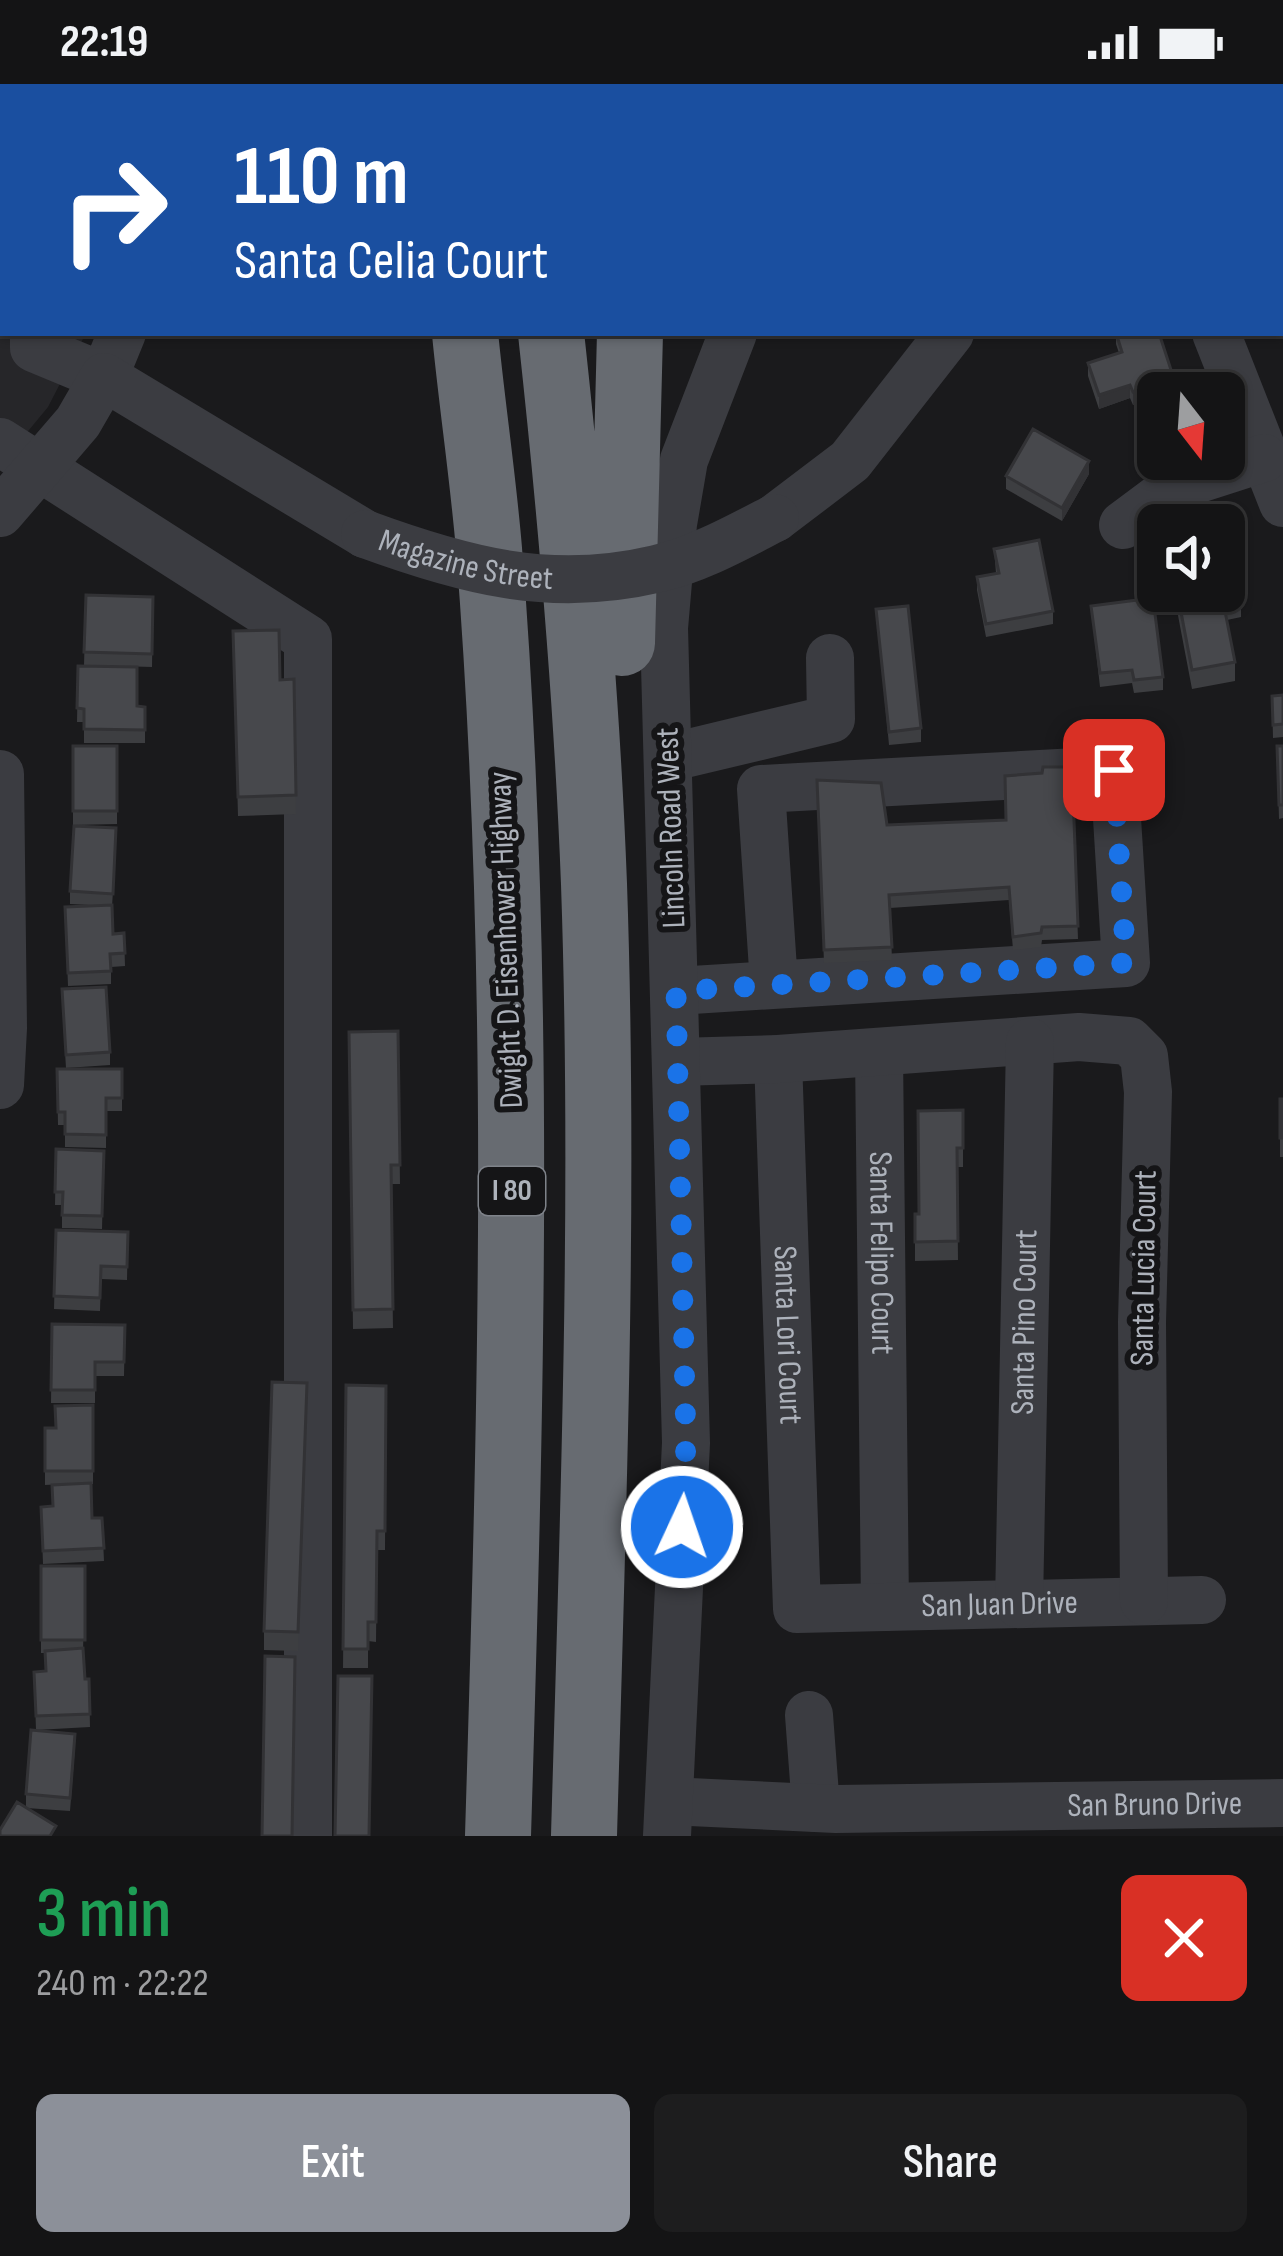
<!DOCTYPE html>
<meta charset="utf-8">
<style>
:root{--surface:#141415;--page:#1d1d1e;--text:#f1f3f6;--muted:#9d9ea0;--line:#333334;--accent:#8c9099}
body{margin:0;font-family:"Sofia Sans Condensed",sans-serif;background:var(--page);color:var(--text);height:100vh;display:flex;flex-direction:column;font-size:45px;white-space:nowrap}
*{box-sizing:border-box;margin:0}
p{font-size:39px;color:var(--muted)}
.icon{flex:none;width:66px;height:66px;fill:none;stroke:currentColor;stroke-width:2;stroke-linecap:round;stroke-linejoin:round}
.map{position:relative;height:1752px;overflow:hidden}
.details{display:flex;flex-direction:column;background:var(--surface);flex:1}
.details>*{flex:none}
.banner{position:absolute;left:0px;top:0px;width:1284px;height:252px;box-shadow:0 3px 9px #0004,0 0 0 3px var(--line);background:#1a4fa0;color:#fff;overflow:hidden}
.needle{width:78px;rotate:163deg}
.tools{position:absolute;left:1137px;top:288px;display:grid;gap:24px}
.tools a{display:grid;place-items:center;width:108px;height:108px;border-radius:18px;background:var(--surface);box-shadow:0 3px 9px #0004,0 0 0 3px var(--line);font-size:60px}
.pin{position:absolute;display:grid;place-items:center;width:102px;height:102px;color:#fff;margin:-51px;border-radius:24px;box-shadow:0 6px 18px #0006}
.me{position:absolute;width:132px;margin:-66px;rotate:3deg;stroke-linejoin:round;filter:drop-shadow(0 0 9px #0008)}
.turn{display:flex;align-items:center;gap:42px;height:252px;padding:0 36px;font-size:54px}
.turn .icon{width:156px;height:156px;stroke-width:2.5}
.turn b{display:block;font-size:84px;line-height:102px}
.round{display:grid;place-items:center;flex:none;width:126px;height:126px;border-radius:18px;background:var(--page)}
.head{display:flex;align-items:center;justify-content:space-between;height:204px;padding:0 36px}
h1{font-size:72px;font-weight:600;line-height:90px;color:#1e9e55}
.button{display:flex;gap:24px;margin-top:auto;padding:24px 36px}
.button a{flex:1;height:138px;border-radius:18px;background:var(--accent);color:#fff;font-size:48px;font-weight:600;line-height:138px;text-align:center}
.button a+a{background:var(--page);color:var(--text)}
.status{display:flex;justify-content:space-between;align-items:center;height:84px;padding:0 60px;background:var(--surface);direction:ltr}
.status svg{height:33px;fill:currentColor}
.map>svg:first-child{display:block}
</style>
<div class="status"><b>22:19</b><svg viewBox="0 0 49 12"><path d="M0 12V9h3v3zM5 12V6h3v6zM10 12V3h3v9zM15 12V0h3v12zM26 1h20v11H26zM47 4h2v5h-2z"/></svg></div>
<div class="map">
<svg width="1283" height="1752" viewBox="0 0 1283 1752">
<rect width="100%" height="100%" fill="#1a1a1c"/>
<path fill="#262629" d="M0 0H138L3 3V249H86L48 323 0 381Z"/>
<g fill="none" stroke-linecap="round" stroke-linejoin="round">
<g stroke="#3b3c41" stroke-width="48">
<path d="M30 0 31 3"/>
<path d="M643 0 645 3"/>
<path d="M157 3V0"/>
<path d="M927 3 931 0"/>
<path d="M1138 3 1140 0"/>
<path d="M0 28 3 27"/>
<path d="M0 96 3 95"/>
<path d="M0 214H3"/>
<path d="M34 249V264L104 293 122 249"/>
<path d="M1216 249 1283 419"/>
<path d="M0 358 308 555V1752"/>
<path d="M0 429 78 338 104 293 365 450"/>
<path d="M775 434 850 377 950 249"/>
<path d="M1123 441 1174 403 1264 374"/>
<path d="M668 674 831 635 830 574"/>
<path d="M0 690 3 944 0 1001"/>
<path d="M676 907 1126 879 1114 686 761 705 774 900"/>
<path id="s1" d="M879 968 885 1523"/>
<path id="s2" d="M778 975 797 1525 1202 1516"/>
<path d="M677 978 778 975 1079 953 1129 957 1144 972 1148 1008 1142 1238 1144 1517"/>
<path id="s3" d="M1019 1520 1030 958"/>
<path d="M809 1631 816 1724"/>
<path id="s4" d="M669 1717 836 1725 1283 1719"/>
<path d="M667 1752 686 1359 664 544 673 440 684 376 733 249"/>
</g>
<path stroke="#676b71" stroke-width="66" d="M432 0 433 3
M554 0 555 3
M465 249C472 321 483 393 489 465 523 894 511 1323 498 1752
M551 249C571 432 587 616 594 800 605 1117 593 1435 584 1752
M622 559 630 249"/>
<path stroke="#3b3c41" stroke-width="48" id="s5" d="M365 450C463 486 550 510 656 485 697 476 738 453 775 434"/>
</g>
<path fill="#3d3e41" d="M711 0H833V3H711Z
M1116 249 1174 308 1158 309 1133 321 1130 314 1099 325 1088 292V279L1119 269 1116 260Z
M1089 390 1062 437 1006 405V392Z
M994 465 1053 527V540L986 553 977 506V493L996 489Z
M1176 507H1224L1241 514V533L1227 536 1235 578V597L1192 605 1176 521Z
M86 511 153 513 152 583 84 581Z
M1091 522 1163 593V606L1134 609 1132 599 1100 603Z
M876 525 921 644V658L889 661Z
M233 547 280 596 294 595 296 730 238 732Z
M78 582 137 622 145 623V659H84V638H77Z
M1283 611V653L1273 654 1272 612Z
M73 662H117V740L73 741Z
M1277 662H1283V734L1279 735Z
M1072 683 1078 855 1042 856 1041 863 1013 866 1009 816 890 824 892 876 824 879 817 696 887 741 1006 736 1042 689Z
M116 757 112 823 113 850 124 849 125 882 111 883V900L68 902 65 823 90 821 70 820V807Z
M62 918 110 968V981L66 984Z
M398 947 400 1100H391L393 1244 353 1245 349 948Z
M57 985H122V1027H106V1064L65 1063V1041H58Z
M1280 1015H1283V1073H1280Z
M963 1026V1083H957L958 1176 915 1177V1130H919Z
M56 1065 104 1067 102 1145 62 1144V1121H55Z
M56 1146 128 1148 127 1196 101 1195 100 1227 54 1225Z
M52 1240 125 1241 124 1292H95V1319H51Z
M307 1299 298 1567 264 1566V1547Z
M346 1301 386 1302 385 1466H377L376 1558 368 1557V1584H343Z
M93 1321V1400H91L92 1434H102L104 1477 43 1480 41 1423H52L63 1400 45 1401V1344H55Z
M41 1482H85L83 1569 85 1595H89L90 1643 36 1646 34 1588 45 1587V1569H41Z
M75 1663 70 1727 26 1724 56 1752 26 1723V1710Z"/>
<path fill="#323235" d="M3 168V187L0 188V169Z
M1174 295V308L1158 309V313L1133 321V308Z
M1130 301V314L1099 325V311Z
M1089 377V390L1062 437V424Z"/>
<path fill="#47484c" stroke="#323235" stroke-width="3" d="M738 0H832L817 3H738Z
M1237 0H1276L1277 3H1237Z
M1281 37 1283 53V100H1281Z
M0 143 3 157V168L0 169Z
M1116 249H1159L1174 295 1133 308 1130 301 1099 311 1088 279 1122 268Z
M1033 345 1089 377 1062 424 1006 392Z
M1039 456 1053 527 986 540 977 493 999 489 994 465Z
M1230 456 1241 514 1223 517 1235 578 1192 586 1177 507H1224V457Z
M86 511 153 513 152 570 84 568Z
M1153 514 1163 593 1134 596 1132 586 1100 589 1091 522Z
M908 522 921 644 889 648 876 525Z
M279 546 280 596 294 595 296 711 238 713 233 547Z
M78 582 137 583V622L145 623V646L84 645V625L77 624Z
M1283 611V640L1273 641 1272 612Z
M73 662H117V727H73Z
M1277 662H1283V721H1279Z
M1043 683H1072L1078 842 1042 843 1041 849 1013 853 1009 803 889 811 892 863 824 866 817 696 881 699 887 741 1006 736 1005 692 1042 689Z
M74 742 116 744 113 810 70 807Z
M112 821 113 850 124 849 125 869 110 870 111 887 68 889 65 823Z
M106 903 110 968 66 971 62 905Z
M398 947 400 1081H391L393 1225 353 1226 349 948Z
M57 985H122V1014H106V1051L65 1050V1028H58Z
M1280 1015H1283V1054H1280Z
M963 1026V1064H957L958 1157 915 1158V1130H919L918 1027Z
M56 1065 104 1067 102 1132 62 1131 63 1108H55Z
M56 1146 128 1148 127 1183 101 1182 100 1214 54 1212Z
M52 1240 125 1241 124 1278H95V1306H51Z
M272 1298 307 1299 298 1548 264 1547Z
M346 1301 386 1302 385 1447H377L376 1538H368V1565H343Z
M93 1321V1387H45V1344H56L55 1322Z
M91 1399 92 1434H102L104 1464 43 1467 41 1423 53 1422 52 1401Z
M41 1482H85V1556H41Z
M83 1564 85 1595H89L90 1630 36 1632 34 1588 46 1587 45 1567Z
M265 1572 295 1573 292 1752H262Z
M338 1592H372L369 1752H335Z
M31 1646 75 1650 70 1714 26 1710Z
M17 1718 56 1742 50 1752H0V1746Z"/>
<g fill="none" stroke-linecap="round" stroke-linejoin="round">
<path stroke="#1a73e8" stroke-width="21" stroke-dasharray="0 37.8" d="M682 1443 686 1359 676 907 1126 879 1114 686"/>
</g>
<g text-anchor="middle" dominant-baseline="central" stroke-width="12" stroke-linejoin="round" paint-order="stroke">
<rect fill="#151517" stroke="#7f838a" stroke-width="3" x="479" y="1083" width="66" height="48" rx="9"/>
<g font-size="30" font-weight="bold" fill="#adb2bb">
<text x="512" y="1107">I 80</text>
</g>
<g font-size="33" fill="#adb2bb" stroke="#151517">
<text stroke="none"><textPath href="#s5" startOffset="105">Magazine Street</textPath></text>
<text transform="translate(671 744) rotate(-92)">Lincoln Road West</text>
<text transform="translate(506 856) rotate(-92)">Dwight D. Eisenhower Highway</text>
<text stroke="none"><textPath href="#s1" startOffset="201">Santa Felipo Court</textPath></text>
<text transform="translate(1144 1184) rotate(-89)">Santa Lucia Court</text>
<text stroke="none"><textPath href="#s3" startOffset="282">Santa Pino Court</textPath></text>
<text stroke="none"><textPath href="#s2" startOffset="276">Santa Lori Court</textPath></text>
<text stroke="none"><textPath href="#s2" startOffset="753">San Juan Drive</textPath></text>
<text stroke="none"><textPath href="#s4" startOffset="486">San Bruno Drive</textPath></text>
</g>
</g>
</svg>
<div class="tools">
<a><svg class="needle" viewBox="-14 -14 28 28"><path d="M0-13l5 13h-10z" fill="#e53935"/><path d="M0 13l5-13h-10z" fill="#9d9ea0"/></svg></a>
<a><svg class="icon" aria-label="sound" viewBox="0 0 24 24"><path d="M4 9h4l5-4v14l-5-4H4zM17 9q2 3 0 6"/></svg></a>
</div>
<div class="pin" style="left:1114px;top:686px;background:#d93025"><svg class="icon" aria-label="arrive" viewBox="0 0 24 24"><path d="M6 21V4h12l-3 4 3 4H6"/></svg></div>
<svg class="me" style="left:682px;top:1443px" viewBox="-20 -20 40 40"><circle r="17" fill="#1a73e8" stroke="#fff" stroke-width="3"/><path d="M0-11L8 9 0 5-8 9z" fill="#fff"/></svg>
<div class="banner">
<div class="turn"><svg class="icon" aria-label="right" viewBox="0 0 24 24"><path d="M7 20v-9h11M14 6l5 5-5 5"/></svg><div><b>110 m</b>Santa Celia Court</div></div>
</div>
</div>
<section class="details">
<div class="head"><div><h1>3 min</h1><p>240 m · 22:22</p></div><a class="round" style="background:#d93025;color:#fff"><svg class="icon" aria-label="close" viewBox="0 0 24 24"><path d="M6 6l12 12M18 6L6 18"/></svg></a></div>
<div class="button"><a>Exit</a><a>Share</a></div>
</section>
